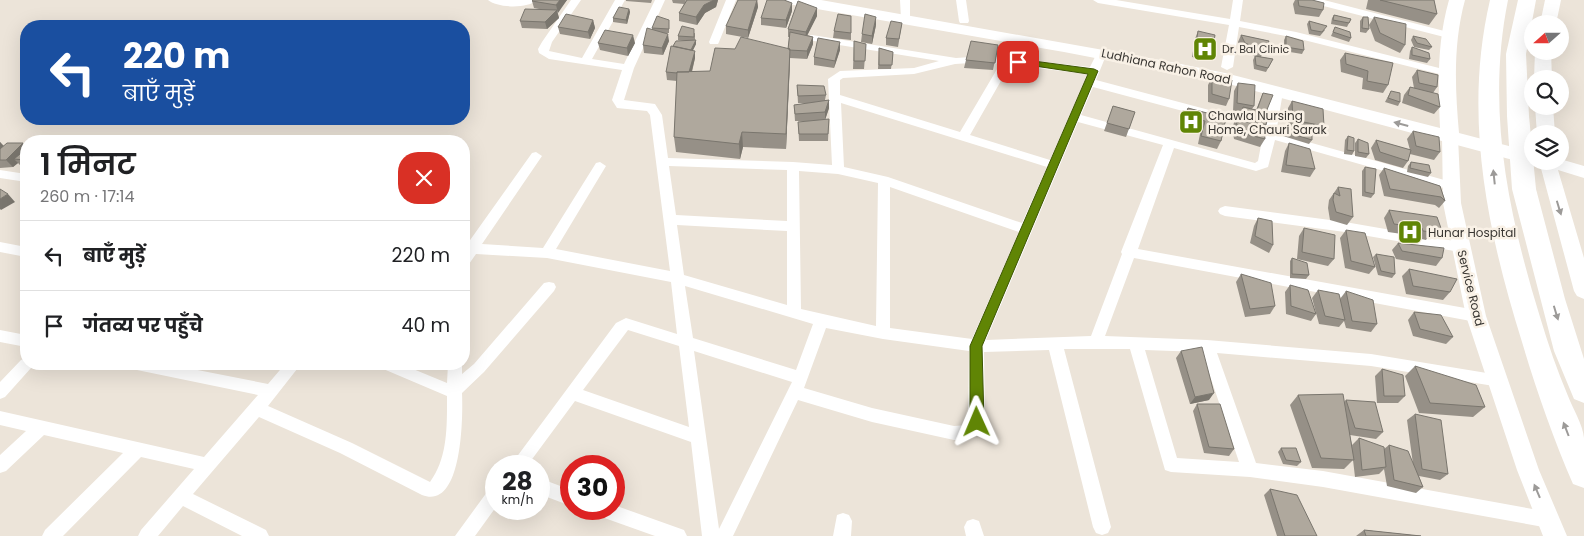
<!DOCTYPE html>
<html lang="hi">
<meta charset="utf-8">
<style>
:root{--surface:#fff;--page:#f2f2f2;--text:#202124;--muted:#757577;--line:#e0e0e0}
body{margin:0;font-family:Poppins,"Noto Sans Devanagari",sans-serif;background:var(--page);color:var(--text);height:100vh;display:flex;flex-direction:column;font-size:19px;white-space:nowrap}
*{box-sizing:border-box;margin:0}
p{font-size:16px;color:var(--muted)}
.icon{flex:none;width:28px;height:28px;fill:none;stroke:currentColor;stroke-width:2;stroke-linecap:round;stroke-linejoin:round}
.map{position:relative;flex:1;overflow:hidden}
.details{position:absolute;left:20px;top:135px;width:450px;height:235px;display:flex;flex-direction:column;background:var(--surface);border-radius:20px;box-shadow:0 5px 20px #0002}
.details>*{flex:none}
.banner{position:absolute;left:20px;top:20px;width:450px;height:105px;border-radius:20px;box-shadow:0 5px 20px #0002;background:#1a4fa0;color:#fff;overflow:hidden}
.needle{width:32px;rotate:249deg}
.fabs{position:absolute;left:1524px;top:15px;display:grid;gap:10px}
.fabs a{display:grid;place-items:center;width:45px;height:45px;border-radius:50%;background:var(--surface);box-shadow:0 5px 20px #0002;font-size:25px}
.speed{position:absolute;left:485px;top:455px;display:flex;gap:10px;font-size:25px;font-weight:700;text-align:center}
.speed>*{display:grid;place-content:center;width:65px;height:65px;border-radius:50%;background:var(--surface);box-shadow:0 5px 20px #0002;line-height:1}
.speed small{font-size:12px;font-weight:400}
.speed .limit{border:8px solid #d22;background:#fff;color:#111}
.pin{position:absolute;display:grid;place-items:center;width:42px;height:42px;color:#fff;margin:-21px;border-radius:10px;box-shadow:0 2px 8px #0006}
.me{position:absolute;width:55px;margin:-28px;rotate:359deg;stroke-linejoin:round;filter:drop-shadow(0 0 4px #0008)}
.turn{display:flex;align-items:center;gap:18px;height:105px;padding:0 20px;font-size:22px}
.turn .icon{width:65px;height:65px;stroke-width:2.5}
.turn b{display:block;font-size:35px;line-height:42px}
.round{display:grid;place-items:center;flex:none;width:52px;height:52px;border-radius:20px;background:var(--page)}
.overview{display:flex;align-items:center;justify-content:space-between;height:85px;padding:0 20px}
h1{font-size:30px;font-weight:600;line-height:38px}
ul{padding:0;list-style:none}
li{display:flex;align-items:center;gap:15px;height:70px;padding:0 20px;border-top:1px solid var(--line)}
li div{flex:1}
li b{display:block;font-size:19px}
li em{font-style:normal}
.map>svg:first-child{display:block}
</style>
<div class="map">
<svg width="1584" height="536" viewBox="0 0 1584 536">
<rect width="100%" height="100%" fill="#ece4d9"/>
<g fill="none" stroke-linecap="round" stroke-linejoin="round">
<path fill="#fff" fill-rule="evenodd" d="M488 0H537C528 9 497 8 488 0Z
M571 0H581L552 42 549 51 582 58 615 0H625L592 59 624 64 655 0H665L634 68 624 100 655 104 662 115 668 158 793 162 832 165 828 79 840 71 914 68 939 61 808 40 807 38 808 36 812 35 956 58 986 56 1090 67 1098 51H1106L1107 53 1096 80 1228 115 1230 118 1224 122 1093 87 1081 115 1255 163 1258 161 1271 92 1273 89H1281L1283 92 1276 133 1455 183 1457 186 1455 189 1451 190 1275 140 1268 167 1256 171 1174 148 1138 249 1476 310 1481 312 1483 316 1481 320 1476 322 1134 258 1105 336 1207 340 1371 354 1505 376 1508 381 1505 386 1500 387 1371 366 1217 353 1256 463 1323 471 1549 512 1555 514 1558 520 1555 526 1549 528 1323 487 1250 477 1171 472 1165 470 1130 349H1064L1111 527 1108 533 1102 535 1096 533 1093 527 1049 350 984 352 985 422 980 435 965 440H954L872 422 798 400 733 536H702L691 442 575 401 527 466H510L616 323 626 318 677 334 671 282 547 258 476 254 469 264 464 265V243H468L532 153 536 152 542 156 482 244 543 248 596 163 600 162 606 166 556 249 670 271 650 115 647 111 617 108 612 100 622 70 549 59 539 53 538 49 542 42ZM986 62 1000 64 960 132 840 95V80L843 78 914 74 955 64ZM1010 65 1088 74 1050 160 970 135ZM841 103 1047 167 1022 223 888 177 844 167ZM1078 122 1163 145 1121 252 1122 254 1091 336 986 340ZM669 166 787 170V221L676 215ZM799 171 838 174 878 183 876 326 801 309ZM890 187 1019 232 972 339 890 328ZM677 225 787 231V305L684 275ZM685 286 813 324 796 370 693 338ZM826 328 883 339 969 351 968 425 954 426 872 408 804 388ZM628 330 679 346 689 427 583 390ZM1145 350 1202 352 1239 462 1177 458ZM694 351 792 382 719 529Z
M726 0H736L719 42 718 44H710L709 42Z
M900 0H910V21H902L901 19Z
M956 0H966L969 21 968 23H960L959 21Z
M1093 0H1116L1230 19 1233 0H1243L1240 21 1296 32 1451 71 1453 73 1447 76 1296 38 1239 27 1233 67 1227 70 1221 67 1229 25 1098 3Z
M1307 0H1324L1452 33 1453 35 1448 38 1308 2Z
M0 170 26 174V182L0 178Z
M1225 206 1345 222 1460 242 1465 243 1467 247 1465 251 1460 252 1345 232 1225 216 1220 214 1218 211 1220 208Z
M0 242 26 247V257L0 252Z
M549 282 554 283 556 287 554 291 484 372 462 393C463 415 463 511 422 495L340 453 259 417 193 494 266 530 269 536H242L183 506 158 536H138L141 530 194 469 141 457 63 536H42L45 530 123 453 44 435 6 471 0 473V455L26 431 0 425V411L204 457 258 395 137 370 132 368 130 364H167L268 384 285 364H301L268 406 352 443 430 482C448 458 447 425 447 396L381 368 379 364H401L447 383 448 364H462V374L474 364 544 283Z
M0 330 26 335V347L0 342Z
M26 358V364H34L31 368 5 397 0 399V382L21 360Z
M539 478 571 490V506L539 494Z
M496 486V507L475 536H455L490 488Z
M614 505 684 530 687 536H655L596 515 594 509H614Z
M843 513 849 515 852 521 851 536H833L837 515Z
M973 519 979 521 984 536H966L964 527 967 521Z"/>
<path fill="#fff" fill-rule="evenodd" d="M1450 132 1456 133 1458 137 1461 203 1486 316 1539 470 1567 536H1543L1517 470 1466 316 1443 203 1442 137 1444 133Z
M1560 159 1584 166V178L1558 170 1584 258V299L1577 296 1574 291 1539 161H1560Z"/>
<path fill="#fff" fill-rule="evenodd" d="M786 0H821L1171 62 1225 73 1440 128C1438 84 1437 42 1449 0H1465C1453 44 1455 88 1459 133L1532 152V161H1540L1532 165 1225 83 1064 52 794 5 788 3Z
M1545 0H1561L1556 24H1540Z
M1535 51H1551L1552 79H1534Z
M1535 106H1553L1555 134H1537Z"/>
<path fill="#fff" fill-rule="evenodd" d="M1490 0H1508C1486 109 1508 213 1540 317 1548 344 1557 370 1568 396 1573 409 1583 425 1584 438 1584 454 1584 472 1584 488L1573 484C1553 438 1536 389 1522 342 1487 230 1463 116 1490 0Z
M1518 0H1536L1526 54 1529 116 1536 189 1565 299 1584 359V403L1574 399 1554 351 1512 189 1507 116 1506 54Z"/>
</g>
<path fill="#969087" d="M567 0 557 12 559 18 547 29 522 28 520 21 544 10 534 8 532 1Z
M626 0H652L651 3 626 1Z
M672 0H686L685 2 687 0H718L716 7 705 13 697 25 679 21V13L684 4 673 3Z
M757 0 758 7 748 38 726 34V26Z
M1295 0H1312L1323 10 1319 17 1295 14 1293 4Z
M1368 0H1434L1437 14 1429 25 1366 9Z
M817 8V16L807 35 813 37V44L807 59 790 58 786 149 743 147 740 159 676 152 674 137 677 81 667 80 666 72 673 46 687 41 678 40V36L695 33V40L696 44 693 50 695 58 692 72 710 71 735 49H788L789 37H788V29Z
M629 9 630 12 627 24 613 22V18Z
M792 11 786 28 761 25V18Z
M1334 15 1351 19 1347 27 1331 24 1332 18Z
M851 16V40L833 38 834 31Z
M1363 17 1369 29 1366 33 1360 32V21Z
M1374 17 1405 45 1400 53 1375 41 1369 25Z
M593 20 595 28 590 39 560 34 558 27Z
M669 20V33H664L669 41 663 55 644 53 643 45 652 29V28Z
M1309 21 1325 30 1320 36 1309 34 1307 24Z
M902 23 898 47 886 45V38Z
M876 25 872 44 861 42 862 34Z
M1335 27 1351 38 1349 42 1331 36Z
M1198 31 1212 54 1209 61 1192 57 1195 39Z
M1241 35 1269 41 1261 57 1273 59 1266 72 1254 69 1253 60 1255 56 1241 51 1238 42Z
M1286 36 1304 50 1302 54 1284 51V40Z
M1413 36 1432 47 1429 50 1414 47 1411 40Z
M854 41 866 44 864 69H853Z
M840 42V50L834 68 814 65V57Z
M598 43H635L628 56 600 50Z
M998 45 993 70 964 68 966 60Z
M1412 47 1430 59 1427 63 1409 59 1410 51Z
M879 48 893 52 891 69H878Z
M1345 53 1388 85 1383 93 1362 89 1363 78 1341 72 1340 60Z
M1417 70 1437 87 1433 93 1440 107 1434 114 1402 103 1404 95 1410 87 1414 88 1412 77Z
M1212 77 1229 99 1226 106 1208 102V85Z
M1238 83 1254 106 1252 109 1256 110 1263 93 1266 112V125L1264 128 1265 139 1260 147 1234 139 1232 127 1236 119 1238 120 1240 112 1233 111 1234 91Z
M797 85 826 95 825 100H829V108L825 120 829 119 828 141H799L798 122 812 121H795L794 105 808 103H798Z
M1391 91 1400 102 1398 106 1385 102Z
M1292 101 1324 126 1319 134 1312 133V140L1309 144 1283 136V129L1285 125 1288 126V108Z
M1113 106 1135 112 1126 137 1104 131Z
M1188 108 1226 118 1221 141 1217 149 1198 144 1201 129 1182 124 1184 116Z
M1413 131 1440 152 1434 160 1410 154 1408 161 1403 168 1375 160 1371 148 1376 140 1410 150 1407 139Z
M1348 136 1354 151 1352 155 1344 154 1345 140Z
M1358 139 1369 154 1366 158 1355 156V143Z
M0 142 4 146 26 147V167L21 166 18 163 13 167 0 168Z
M1289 143 1315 169 1310 177 1281 172 1285 151Z
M1411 162 1431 173 1428 177 1407 172 1408 166Z
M1365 167 1374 194 1371 198 1362 196V171Z
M1384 168 1440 186 1445 201 1439 208 1435 205 1384 196 1379 175Z
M1338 187 1353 217 1347 225 1330 220 1328 208 1329 200Z
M1389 210 1442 231 1435 239 1428 237 1426 240 1417 238 1416 236 1388 232 1384 218Z
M1258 218 1273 245 1269 253 1250 243 1254 226Z
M1304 228 1334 259 1328 266 1297 259 1299 236Z
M1346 230 1375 267 1369 274 1345 268 1340 238Z
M1398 243 1442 258 1436 266 1396 259 1392 250Z
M1376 254 1395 274 1392 278 1378 275 1373 257Z
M1292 258 1309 275 1306 279 1290 278V261Z
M1409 269 1450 292 1443 300 1406 294 1402 276Z
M1241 274 1275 306 1270 314 1245 317 1236 282Z
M1290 285 1316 314 1311 321 1286 314 1285 292Z
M1318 290 1340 299 1346 291 1377 324 1371 332 1346 328 1344 321 1339 327 1319 324 1312 298Z
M1414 312 1453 337 1446 344 1413 336 1408 320Z
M1181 351 1209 400 1190 404 1176 358Z
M1415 366 1485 407 1473 417 1419 413 1405 376Z
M1382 369 1405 396 1398 403H1377L1375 376Z
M1298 395 1344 402 1346 400 1383 432 1376 439 1350 435 1353 451 1352 445 1359 438 1384 449 1389 445 1413 464 1407 420 1415 414 1448 474 1440 480 1419 476 1423 487 1416 493 1387 486 1384 469 1379 474 1355 477 1353 460 1344 469 1312 468 1290 405Z
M1197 404 1234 449 1229 456 1204 453 1193 411Z
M1281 448 1301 462 1297 466 1283 464 1278 452Z
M1270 489 1317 536H1277L1264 495Z
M1364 530 1421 536H1356Z"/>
<path fill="#7a766e" d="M560 0H567L558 13 556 5Z
M714 0H718L716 7 705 13 697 25 696 17 704 5Z
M757 0 758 7 748 38V30Z
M792 3V11L786 28V20Z
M817 8V16L805 40 806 32Z
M629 9 630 12 627 24 626 20Z
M557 10 559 18 547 29 545 22Z
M876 17V25L872 44V36Z
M593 20 595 28 590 39 588 32Z
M668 34 669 41 663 55 662 48Z
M633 35 635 43 628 56 627 48Z
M813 37V44L807 59V51Z
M696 40V44L691 54V50Z
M840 42V50L834 68 835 61Z
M790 49V63L786 149V134Z
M695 51V58L689 82 688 74Z
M829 100V108L825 120V112Z
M742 132 743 147 740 159 739 144Z
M0 142 6 149 0 154Z
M23 143 26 147V154L14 159 18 163 13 167 6 160Z
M8 194 15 202 1 210 0 209V199Z
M1214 393 1209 400 1190 404 1195 397Z"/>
<path fill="#afa89d" stroke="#7a766e" d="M533 0H560L556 5 532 1Z
M687 0H714L704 5 696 17 679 13Z
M738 0H757L748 30 726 26Z
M767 0H784L792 3 786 20 761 18Z
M1298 0H1312L1324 3 1323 10 1299 6Z
M1380 0H1434L1437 14Z
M798 1 817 8 806 32 788 29Z
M619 7 629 9 626 20 613 18Z
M525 9 557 10 545 22 520 21Z
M566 14 593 20 588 32 558 27Z
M838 14 851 16V33L834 31Z
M865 14 876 17 872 36 862 34Z
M1334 15 1351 19 1349 23 1333 20Z
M657 16 669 20V29L652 28Z
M1363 17H1368L1369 29 1362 28Z
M1374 17 1406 24 1405 45 1380 33Z
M891 21 902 23 899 39 886 38Z
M1309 21 1327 26 1322 32 1311 30Z
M682 26 694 29V37L678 36Z
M1335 27 1350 32 1351 38 1333 32Z
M647 28 668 34 662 48 643 45Z
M605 30 633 35 627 48 598 43Z
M1198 31 1215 35 1212 54 1195 50Z
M790 32 813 37 807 51 789 50 790 49H788Z
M1241 35 1269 41 1264 51 1245 43Z
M1286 36 1303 41 1304 50 1286 47Z
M1413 36 1426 39 1432 47 1417 43Z
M741 37 790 49 786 134 742 132 739 144 674 137 677 72 710 71 715 48 735 49Z
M818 38 840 42 835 61 814 57Z
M696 40 691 50 673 46 676 41Z
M854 41 866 44 865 61H854Z
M971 41 998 45 995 63 966 60Z
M671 46 695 51 689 72H677V73L666 72Z
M1412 47 1429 53 1430 59 1412 55Z
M879 48 893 52 892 65H879Z
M1345 53 1393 63 1388 85 1367 81 1368 71 1346 64Z
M1255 56 1273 59 1268 68 1256 65Z
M1417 70 1438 75 1437 87 1419 83Z
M1212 77 1232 80 1229 99 1212 94Z
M1238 83 1255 85 1254 106 1237 103Z
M797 85 824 86 826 95 798 96Z
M1410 87 1438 94 1440 107 1408 95Z
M1391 91 1400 93V102L1388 98Z
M1263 93 1273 95 1266 112 1257 110Z
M829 100 825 112 795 114 794 105Z
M1292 101 1323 109 1324 126 1293 120Z
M1113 106 1135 112 1129 129 1107 123Z
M1243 107 1269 113 1266 125 1241 117Z
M1188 108 1226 118 1221 141 1201 136 1205 121 1185 116Z
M829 119 828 134H799L798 122Z
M1236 119 1264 127 1265 139 1238 132Z
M1285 125 1312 131V140L1286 132Z
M1413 131 1439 137 1440 152 1416 146Z
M1348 136 1354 138V151L1347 150Z
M1358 139 1368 143 1369 154 1358 152Z
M1376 140 1411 150 1408 161 1380 152Z
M7 143H23L6 160H0V149Z
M1289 143 1310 149 1315 169 1286 165Z
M26 149V160H25L14 159Z
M1411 162 1429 165 1431 173 1410 168Z
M1365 167 1376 169 1374 194 1365 192Z
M1384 168 1440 186 1445 201 1441 197 1390 189Z
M1338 187 1351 189 1353 217 1336 212 1333 200 1334 193 1340 196Z
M0 189 8 194 0 199Z
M1389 210 1437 217 1442 231 1431 229 1432 232 1423 231 1422 228 1394 224Z
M1258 218 1272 221 1273 245 1255 236Z
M1304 228 1335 235 1334 259 1302 252Z
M1346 230 1365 233 1375 267 1351 261Z
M1398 243 1444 248 1442 258 1402 251Z
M1376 254 1394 257 1395 274 1381 271Z
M1292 258 1307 263 1309 275 1292 274Z
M1409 269 1457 279 1450 292 1413 286Z
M1241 274 1271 283 1275 306 1250 309Z
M1290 285 1308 290 1316 314 1291 306Z
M1318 290 1339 294 1345 320 1325 316Z
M1346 291 1373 300 1377 324 1352 321Z
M1414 312 1441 315 1453 337 1420 329Z
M1202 347 1214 393 1195 397 1181 351Z
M1415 366 1476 385 1485 407 1430 403Z
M1382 369 1403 375 1405 396H1384Z
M1343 394 1354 460 1321 458 1298 395Z
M1346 400 1375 402 1383 432 1355 428Z
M1197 404H1220L1234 449 1209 447Z
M1415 414 1441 420 1448 474 1422 469Z
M1359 438 1384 447 1386 467 1362 470Z
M1389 445 1408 451 1423 487 1394 480Z
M1281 448H1296L1301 462 1286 460Z
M1270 489 1297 495 1317 536H1285Z
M1364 530 1421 536H1366Z"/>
<defs><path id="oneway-solid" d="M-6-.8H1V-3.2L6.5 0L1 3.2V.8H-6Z" transform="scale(1.25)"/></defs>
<g fill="#9c9a98">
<use href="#oneway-solid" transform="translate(1401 124) rotate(-165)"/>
<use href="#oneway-solid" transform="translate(1494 177) rotate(-96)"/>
<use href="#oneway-solid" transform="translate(1559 208) rotate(73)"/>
<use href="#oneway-solid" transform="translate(1556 313) rotate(73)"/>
<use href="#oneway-solid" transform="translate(1566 429) rotate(-111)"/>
<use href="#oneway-solid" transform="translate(1537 491) rotate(-113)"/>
</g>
<path fill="#608505" stroke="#3e5603" d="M1018 59 1094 69 1098 71 982 346 984 422 982 426 977 427 972 426 970 422V346L1088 74 1015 63V60Z"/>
<defs>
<symbol id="hospital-square" viewBox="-11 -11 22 22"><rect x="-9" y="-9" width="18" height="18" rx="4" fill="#608505" stroke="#f9f1e6"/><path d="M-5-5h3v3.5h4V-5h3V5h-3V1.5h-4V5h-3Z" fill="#fff"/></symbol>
</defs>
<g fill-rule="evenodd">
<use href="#hospital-square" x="1191" y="35" width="28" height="28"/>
<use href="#hospital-square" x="1177" y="108" width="28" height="28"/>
<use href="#hospital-square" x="1396" y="218" width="28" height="28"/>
</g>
<g text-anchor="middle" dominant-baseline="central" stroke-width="5" stroke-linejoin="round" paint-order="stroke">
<g font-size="11" fill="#393632" stroke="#f9f1e6" text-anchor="start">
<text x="1222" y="49">Dr. Bal Clinic</text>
</g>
<g font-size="12" fill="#393632" stroke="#f9f1e6">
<text transform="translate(1166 66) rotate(12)">Ludhiana Rahon Road</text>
<text transform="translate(1471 288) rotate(76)">Service Road</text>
</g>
<g font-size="12" fill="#393632" stroke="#f9f1e6" text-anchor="start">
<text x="1208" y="115">Chawla Nursing<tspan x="1208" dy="14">Home, Chauri Sarak</tspan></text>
<text x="1428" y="232">Hunar Hospital</text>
</g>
</g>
</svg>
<div class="fabs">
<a><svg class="needle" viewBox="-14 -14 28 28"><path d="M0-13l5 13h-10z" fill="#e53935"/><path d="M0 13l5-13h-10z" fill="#757577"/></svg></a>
<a><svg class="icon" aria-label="search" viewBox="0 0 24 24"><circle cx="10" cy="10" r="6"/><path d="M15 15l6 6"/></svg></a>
<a><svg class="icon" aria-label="layers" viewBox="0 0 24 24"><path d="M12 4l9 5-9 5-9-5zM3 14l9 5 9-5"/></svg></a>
</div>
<div class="speed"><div>28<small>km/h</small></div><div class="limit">30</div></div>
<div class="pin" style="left:1018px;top:62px;background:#d93025"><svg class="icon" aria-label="arrive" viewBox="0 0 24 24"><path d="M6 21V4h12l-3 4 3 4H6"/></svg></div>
<svg class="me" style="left:977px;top:422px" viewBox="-20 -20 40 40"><path d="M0-17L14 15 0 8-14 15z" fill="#608505" stroke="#fff" stroke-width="4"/></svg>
<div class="banner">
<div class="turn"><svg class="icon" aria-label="left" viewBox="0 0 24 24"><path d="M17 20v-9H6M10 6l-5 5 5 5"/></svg><div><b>220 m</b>बाएँ मुड़ें</div></div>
</div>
<section class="details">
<div class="overview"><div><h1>1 मिनट</h1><p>260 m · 17:14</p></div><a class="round" style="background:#d93025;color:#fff"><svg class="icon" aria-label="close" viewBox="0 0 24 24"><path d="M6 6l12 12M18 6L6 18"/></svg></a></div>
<ul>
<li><svg class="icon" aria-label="left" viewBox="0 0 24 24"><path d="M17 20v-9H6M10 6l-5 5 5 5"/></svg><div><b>बाएँ मुड़ें</b></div><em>220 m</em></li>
<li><svg class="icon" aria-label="arrive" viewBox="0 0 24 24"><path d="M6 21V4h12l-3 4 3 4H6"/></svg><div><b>गंतव्य पर पहुँचे</b></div><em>40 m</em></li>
</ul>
</section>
</div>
